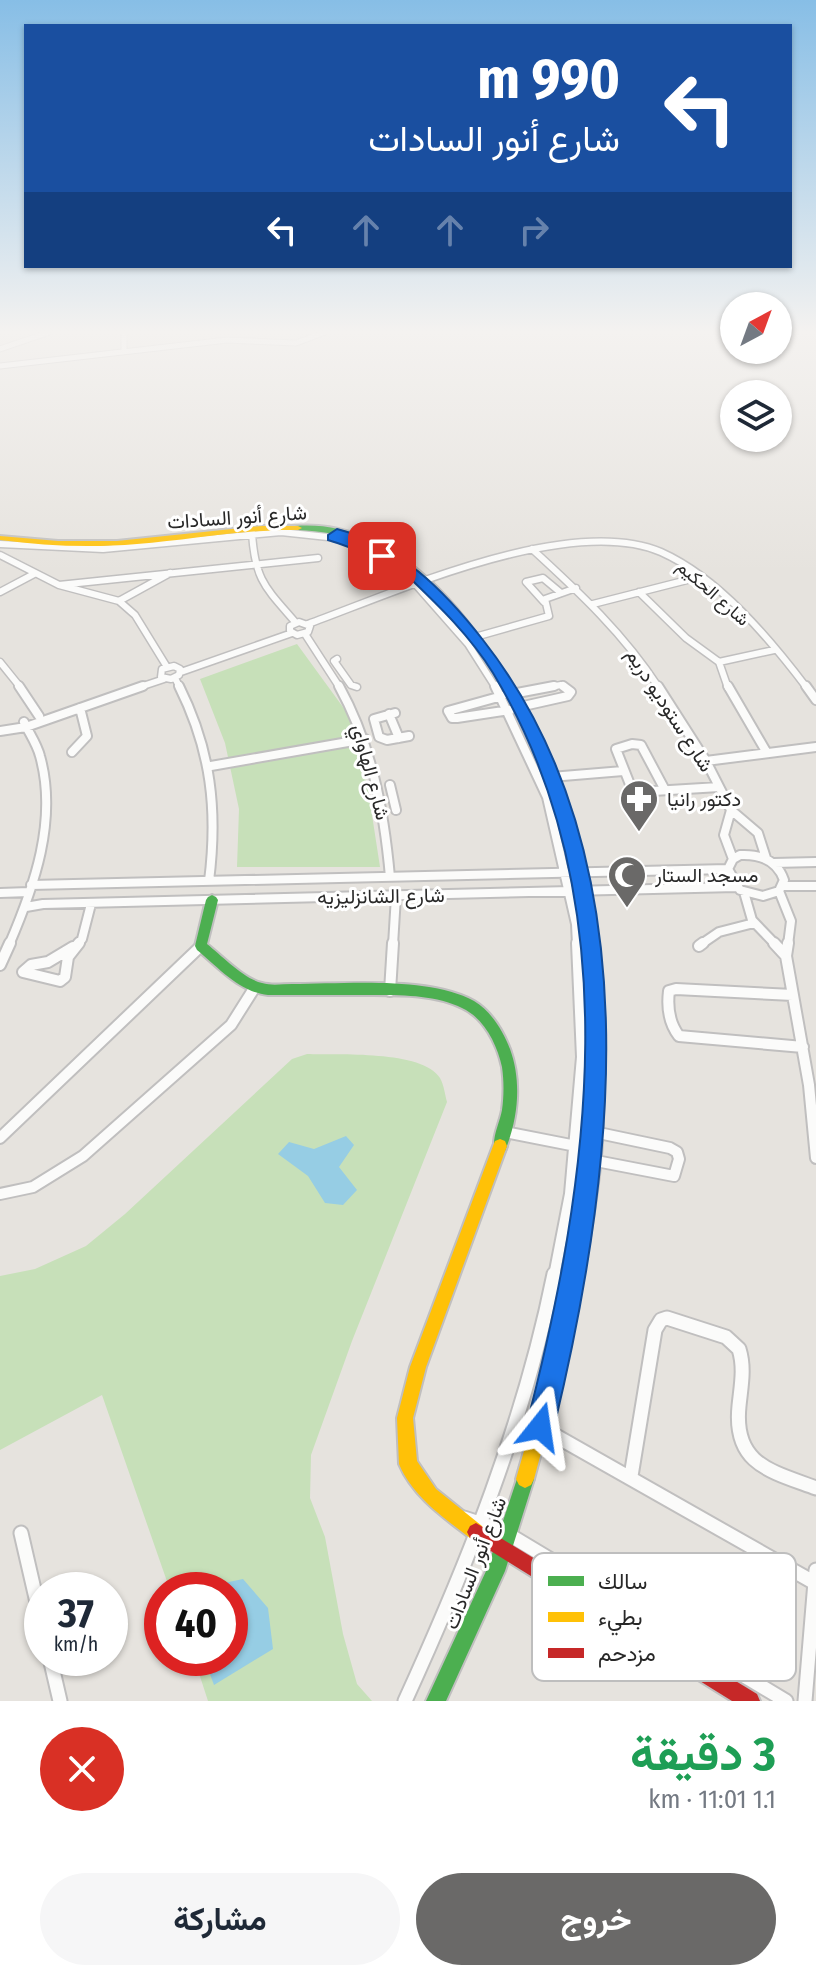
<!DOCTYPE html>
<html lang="ar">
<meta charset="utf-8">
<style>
:root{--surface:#fff;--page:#f6f6f7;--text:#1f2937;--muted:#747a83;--accent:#6a6968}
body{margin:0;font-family:"Fira Sans Condensed",Vazirmatn,sans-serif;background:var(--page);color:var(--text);direction:rtl;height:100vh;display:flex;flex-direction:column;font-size:30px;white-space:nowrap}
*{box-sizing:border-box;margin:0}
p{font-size:26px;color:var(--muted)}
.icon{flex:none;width:44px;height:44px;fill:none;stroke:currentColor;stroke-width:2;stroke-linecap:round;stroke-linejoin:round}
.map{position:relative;height:1701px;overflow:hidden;direction:ltr}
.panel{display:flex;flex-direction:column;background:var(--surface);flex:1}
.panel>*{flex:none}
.top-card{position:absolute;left:24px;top:24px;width:768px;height:244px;border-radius:0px;box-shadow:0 2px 6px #0004;direction:rtl;background:#1a4fa0;color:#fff;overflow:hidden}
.needle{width:52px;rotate:41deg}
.controls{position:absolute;left:720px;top:292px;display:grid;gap:16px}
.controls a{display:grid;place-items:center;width:72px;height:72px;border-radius:50%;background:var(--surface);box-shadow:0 2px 6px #0004;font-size:40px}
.speed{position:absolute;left:24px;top:1572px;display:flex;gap:16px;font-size:40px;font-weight:700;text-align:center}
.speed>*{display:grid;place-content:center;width:104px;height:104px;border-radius:50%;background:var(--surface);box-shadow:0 2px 6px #0004;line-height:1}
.speed small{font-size:20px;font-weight:400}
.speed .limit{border:12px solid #d22;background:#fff;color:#111}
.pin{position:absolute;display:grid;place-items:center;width:68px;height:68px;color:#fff;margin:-34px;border-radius:16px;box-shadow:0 4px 12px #0006}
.me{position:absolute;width:88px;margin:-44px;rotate:15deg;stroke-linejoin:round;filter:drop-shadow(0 0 6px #0008)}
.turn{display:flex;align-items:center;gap:28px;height:168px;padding:0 40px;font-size:36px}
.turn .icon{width:104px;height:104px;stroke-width:2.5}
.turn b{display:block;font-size:56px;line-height:68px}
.lanes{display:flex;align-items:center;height:76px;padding:0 40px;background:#0003;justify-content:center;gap:40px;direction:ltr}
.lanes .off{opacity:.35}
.round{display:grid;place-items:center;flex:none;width:84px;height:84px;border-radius:42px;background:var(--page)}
.overview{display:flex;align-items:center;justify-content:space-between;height:136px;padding:0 40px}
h1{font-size:48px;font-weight:700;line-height:60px;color:#1e9e55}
.cta{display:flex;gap:16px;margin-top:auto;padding:16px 40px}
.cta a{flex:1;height:92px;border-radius:48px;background:var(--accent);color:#fff;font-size:32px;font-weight:700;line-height:92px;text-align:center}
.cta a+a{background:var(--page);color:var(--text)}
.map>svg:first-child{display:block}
</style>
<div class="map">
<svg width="816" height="1701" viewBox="0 0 816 1701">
<rect width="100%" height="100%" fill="#e6e3de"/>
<path fill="#c7e0b9" d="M297 644 348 714 368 789 380 867H237L239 809 225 743 200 679Z
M307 1054C337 1055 423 1050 440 1078 444 1085 445 1095 447 1102L352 1341 311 1455 310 1498 325 1537 343 1634 357 1684 372 1701H208L194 1658H230V1590H170L102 1395 0 1450V1276L35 1269 86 1246 125 1214 292 1059Z"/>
<path fill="#96cde4" d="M346 1136 354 1145 339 1167 357 1190 343 1205 325 1203 308 1176 278 1154 289 1142 314 1149Z
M192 1577 210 1586 243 1579 268 1608 273 1649 214 1685 204 1658H230V1590H179L176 1584Z"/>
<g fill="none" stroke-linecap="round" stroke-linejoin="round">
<defs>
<path id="street-far4" d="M124 333V351
M0 349 47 333
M0 366 227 340 296 343 323 333"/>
<path id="street-far3" d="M252 533C255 581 266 588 296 623
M0 544 103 549 281 532 337 538 381 556 417 586 468 644 496 688
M532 549C579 592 624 634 659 688
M0 555 59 585 119 601 135 615 167 667
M59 585 318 558
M0 592 34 574
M639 592 686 638 719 662 728 688
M119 601 170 573
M544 602 526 582 543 578 561 593
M593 604 699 577
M299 622 310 626 308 632 297 635 290 631V626Z
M308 624C396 592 570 513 661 552 719 578 769 638 807 688
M305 634 340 688
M475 637 549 616 545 599 576 588
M337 659 334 661 351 685 357 687
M0 662 21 688
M719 662 774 650
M174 666 180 669 179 675 171 679 161 677 162 669Z
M181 672 292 633
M175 678 180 688
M137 688 164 679
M543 688 561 685 566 688"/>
<path id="street-far2" d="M19 686 39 716
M179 686C211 750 218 810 209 881
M339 686C372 746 384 810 390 877
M495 686 547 797 576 924 577 945
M658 686 706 761 731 810 758 833 766 858
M728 686 767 753
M806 686 816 700
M512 694 554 686
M502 696 448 711 452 718H457L510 710
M519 707 568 696 571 692 563 686
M395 713 374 719 379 737 387 740 409 736
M389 714 399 738
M0 731 26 727 143 686
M72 752 87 736 80 708
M706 761 816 747
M211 766 365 739
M551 777 623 771
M390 785 396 810
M665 790 641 745 632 744 616 749 631 787 637 792 719 787
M731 810 724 835 733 859
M740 855C760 854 777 860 784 880L779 891 763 896 740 890 728 869 733 859Z
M774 863 816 862
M31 885 728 869
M783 886H816
M779 891 791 921 788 945
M744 892 752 920 776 945
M0 893 29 892
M26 907 43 904 736 887
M9 945C34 887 58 820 40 756 37 744 29 733 24 722
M77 945 82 939 91 904
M393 945 396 896
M700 945 719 932 754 923"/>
<path id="street-far1" d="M774 943 786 956
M788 943 786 956 809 1085 816 1158
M699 946 703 943
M73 947 48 962 31 965 23 972 60 981 65 977 68 957 79 943
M0 965 10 943
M390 991 393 943
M793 995 676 989 669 991C667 1007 669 1023 679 1036L803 1047
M505 1132 576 1146
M0 1138 201 946
M591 1160 674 1176 679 1159 677 1152 670 1148 594 1132
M0 1194 33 1187 83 1156 231 1025 255 987
M554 1276 570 1194 582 1057 577 943"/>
<path id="street" d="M540 1427 815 1583
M631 1476 655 1330 661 1320 667 1318 726 1337 739 1349C745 1368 741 1386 739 1406 733 1464 770 1471 816 1488
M464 1518 501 1530 786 1701
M21 1533 42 1624
M50 1658 60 1701
M405 1701C468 1563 524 1423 554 1274
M805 1701 816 1570"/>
<path id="fast" d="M295 526C441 514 541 723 575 839 589 883 595 930 599 976 600 995 607 1044 602 1060L597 1062 592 1060 590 1056C589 1000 586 943 576 887 554 775 492 626 394 561 384 555 374 547 363 542 343 534 320 531 298 530H295Z
M212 895 216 897 218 900 207 944C222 956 244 979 262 983 272 986 282 984 292 984 344 984 429 976 474 1001 491 1011 503 1031 510 1049 522 1082 518 1119 505 1151L500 1153 495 1151C491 1139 500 1122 502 1110 504 1096 504 1081 502 1067 497 1044 484 1018 462 1008 434 994 397 995 366 995 333 995 300 995 268 995 239 992 218 967 197 950L195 946 206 900 208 897Z
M525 1470 531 1473 534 1479 505 1571 446 1701H426L487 1569 519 1473Z"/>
<path id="slow" d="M262 526H298L302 528 298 530C244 529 191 540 137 544 91 548 45 546 0 540V536L58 541H117Z
M597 1050 602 1052 604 1056C604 1093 604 1130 600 1167 588 1273 562 1376 534 1479L531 1485 525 1488 519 1485 516 1479C546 1376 573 1273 585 1167 590 1130 590 1093 590 1056L592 1052Z
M500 1139 505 1141 507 1146 426 1367 413 1418 417 1461 436 1489 482 1526 485 1532 482 1538 476 1541 470 1538C443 1517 413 1497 399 1464L397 1418 410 1367 493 1146 495 1141Z"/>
<path id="jam" d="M476 1523 757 1694 760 1701H732L470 1538 467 1532 470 1526Z"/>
</defs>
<use href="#street-far4" stroke="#c0bfbf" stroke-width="7"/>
<use href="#street-far3" stroke="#c0bfbf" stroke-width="9"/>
<use href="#street-far2" stroke="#c0bfbf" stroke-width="12"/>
<use href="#street-far1" stroke="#c0bfbf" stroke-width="14"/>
<use href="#street" stroke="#c0bfbf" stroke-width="17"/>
<use href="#fast" stroke="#c0bfbf" stroke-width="4"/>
<use href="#slow" stroke="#c0bfbf" stroke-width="4"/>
<use href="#jam" stroke="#c0bfbf" stroke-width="4"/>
<use href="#street-far4" stroke="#fbfbfa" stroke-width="5"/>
<use href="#street-far3" stroke="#fbfbfa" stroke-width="6"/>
<use href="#street-far2" stroke="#fbfbfa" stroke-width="8"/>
<use href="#street-far1" stroke="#fbfbfa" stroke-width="10"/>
<use href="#street" stroke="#fbfbfa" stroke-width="13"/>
<use href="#fast" fill="#4caf50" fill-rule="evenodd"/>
<use href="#slow" fill="#ffc107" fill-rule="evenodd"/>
<use href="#jam" fill="#c62828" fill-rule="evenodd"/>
</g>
<linearGradient id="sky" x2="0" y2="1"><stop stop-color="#87bee6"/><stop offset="0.58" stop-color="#f4f2f0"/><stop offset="1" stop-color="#f4f2f0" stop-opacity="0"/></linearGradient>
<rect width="816" height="572" fill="url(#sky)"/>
<path fill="#1a73e8" stroke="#114b97" stroke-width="2" d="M337 529C399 545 444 590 483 640 655 859 615 1175 554 1427L550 1437 540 1441 530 1437 526 1427C590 1182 631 901 493 673 466 629 427 595 391 560 372 558 349 546 328 540V535Z"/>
<defs>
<symbol id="pharmacy-pin" viewBox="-11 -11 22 30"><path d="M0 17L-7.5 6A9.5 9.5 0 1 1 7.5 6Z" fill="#6a6968" stroke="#fff"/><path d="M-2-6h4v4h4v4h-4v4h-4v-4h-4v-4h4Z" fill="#fff"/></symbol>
<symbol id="mosque-pin" viewBox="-11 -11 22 30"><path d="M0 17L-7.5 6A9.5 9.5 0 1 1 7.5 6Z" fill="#6a6968" stroke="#fff"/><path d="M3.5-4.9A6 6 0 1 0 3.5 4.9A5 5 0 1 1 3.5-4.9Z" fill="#fff"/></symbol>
</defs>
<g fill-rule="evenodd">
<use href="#pharmacy-pin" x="617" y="777" width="44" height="60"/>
<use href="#mosque-pin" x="605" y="853" width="44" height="60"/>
</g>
<g text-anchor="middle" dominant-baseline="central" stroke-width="6" stroke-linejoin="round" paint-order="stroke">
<g font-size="18" fill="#282828" stroke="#fff">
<text transform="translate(713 593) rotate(41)">شارع الحكيم</text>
</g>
<g font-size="20" fill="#282828" stroke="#fff">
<text transform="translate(237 517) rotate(-4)">شارع أنور السادات</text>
<text transform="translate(670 710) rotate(57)">شارع ستوديو دريم</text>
<text transform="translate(371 772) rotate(75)">شارع الهاواي</text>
<text transform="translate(381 896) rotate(-1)">شارع الشانزليزيه</text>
<text transform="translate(475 1563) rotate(-69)">شارع أنور السادات</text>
</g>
<g font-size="20" fill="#282828" stroke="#fff" text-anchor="start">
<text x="667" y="799">دكتور رانيا</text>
<text x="655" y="875">مسجد الستار</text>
</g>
</g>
<rect x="532" y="1553" width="264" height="128" rx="12" fill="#fff" stroke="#bebebe" stroke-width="2"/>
<rect x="548" y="1576" width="36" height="10" fill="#4caf50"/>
<rect x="548" y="1612" width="36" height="10" fill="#ffc107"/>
<rect x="548" y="1648" width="36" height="10" fill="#c62828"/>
<g font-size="22" fill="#282828">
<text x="598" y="1589">سالك</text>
<text x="598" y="1625">بطيء</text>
<text x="598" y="1661">مزدحم</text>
</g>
</svg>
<div class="controls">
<a><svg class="needle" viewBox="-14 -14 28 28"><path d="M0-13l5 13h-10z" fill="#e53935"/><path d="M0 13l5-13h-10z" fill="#747a83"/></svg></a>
<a><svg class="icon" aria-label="layers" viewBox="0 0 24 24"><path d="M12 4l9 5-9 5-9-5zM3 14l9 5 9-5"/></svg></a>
</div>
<div class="speed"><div>37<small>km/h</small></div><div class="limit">40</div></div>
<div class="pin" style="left:382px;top:556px;background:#d93025"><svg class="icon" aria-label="arrive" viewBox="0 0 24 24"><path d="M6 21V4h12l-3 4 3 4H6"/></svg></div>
<svg class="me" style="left:540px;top:1427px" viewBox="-20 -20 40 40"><path d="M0-17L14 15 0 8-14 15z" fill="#1a73e8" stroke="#fff" stroke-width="4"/></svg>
<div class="top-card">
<div class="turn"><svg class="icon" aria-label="left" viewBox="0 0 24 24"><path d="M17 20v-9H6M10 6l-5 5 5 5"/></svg><div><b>990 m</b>شارع أنور السادات</div></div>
<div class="lanes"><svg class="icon" aria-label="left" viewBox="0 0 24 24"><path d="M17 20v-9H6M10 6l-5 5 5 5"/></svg><svg class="icon off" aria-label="ahead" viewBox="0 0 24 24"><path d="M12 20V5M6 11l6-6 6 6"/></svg><svg class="icon off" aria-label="ahead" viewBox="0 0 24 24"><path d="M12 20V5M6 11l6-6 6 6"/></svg><svg class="icon off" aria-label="right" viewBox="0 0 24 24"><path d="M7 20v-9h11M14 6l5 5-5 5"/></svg></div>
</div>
</div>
<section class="panel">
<div class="overview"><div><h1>3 دقيقة</h1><p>1.1 km · 11:01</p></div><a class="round" style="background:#d93025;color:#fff"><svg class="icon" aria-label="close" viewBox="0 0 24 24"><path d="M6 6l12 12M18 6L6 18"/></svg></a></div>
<div class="cta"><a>خروج</a><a>مشاركة</a></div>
</section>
